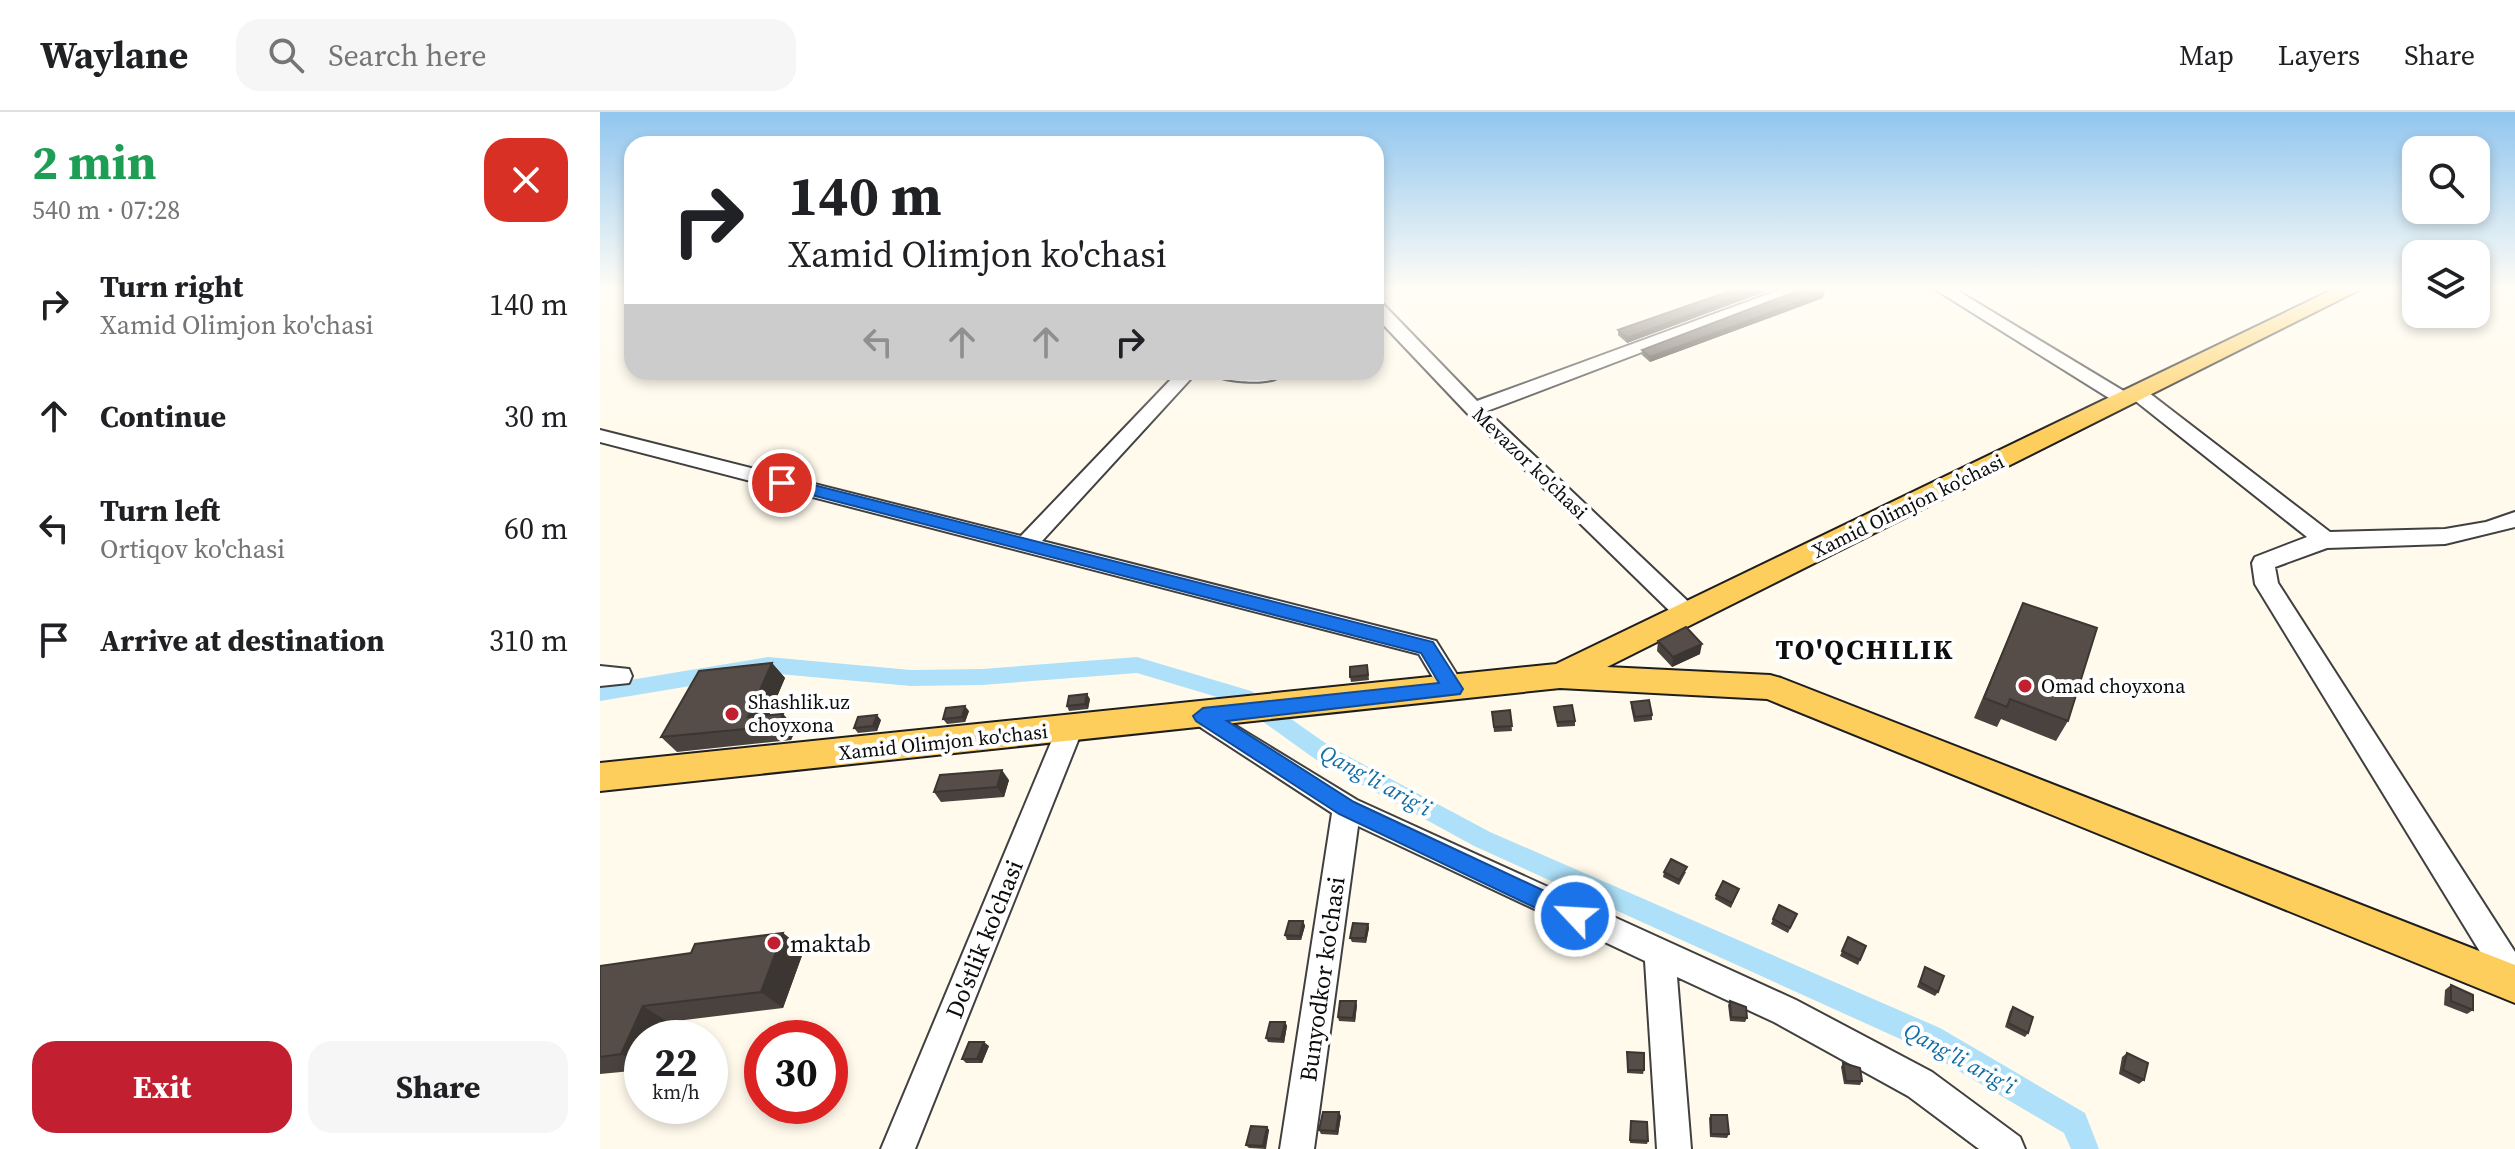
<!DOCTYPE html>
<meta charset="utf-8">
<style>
:root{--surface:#fff;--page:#f6f6f6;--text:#202124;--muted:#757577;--line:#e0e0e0;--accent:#c21f30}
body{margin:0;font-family:"Source Serif 4",serif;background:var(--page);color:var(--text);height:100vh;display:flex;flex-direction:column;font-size:30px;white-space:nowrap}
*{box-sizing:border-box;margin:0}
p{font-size:26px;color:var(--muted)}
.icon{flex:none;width:44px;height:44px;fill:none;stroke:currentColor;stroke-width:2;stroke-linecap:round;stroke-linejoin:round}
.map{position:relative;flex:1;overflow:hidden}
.details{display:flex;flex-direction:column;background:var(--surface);width:600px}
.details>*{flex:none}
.top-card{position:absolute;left:24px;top:24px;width:760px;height:244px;border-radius:24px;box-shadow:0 4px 12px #0003;background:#fff;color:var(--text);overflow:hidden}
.controls{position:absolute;left:1802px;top:24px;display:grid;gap:16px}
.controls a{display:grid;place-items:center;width:88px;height:88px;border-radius:16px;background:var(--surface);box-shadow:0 4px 12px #0003;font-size:40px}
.speed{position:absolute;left:24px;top:908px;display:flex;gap:16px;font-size:40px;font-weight:700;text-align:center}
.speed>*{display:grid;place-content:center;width:104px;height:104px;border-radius:50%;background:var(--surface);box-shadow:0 4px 12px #0003;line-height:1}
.speed small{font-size:20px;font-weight:400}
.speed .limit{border:12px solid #d22;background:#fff;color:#111}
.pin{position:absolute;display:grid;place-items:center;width:68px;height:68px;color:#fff;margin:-34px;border:4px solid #fff;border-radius:50%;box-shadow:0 2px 8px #0007}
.me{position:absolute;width:88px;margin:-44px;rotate:295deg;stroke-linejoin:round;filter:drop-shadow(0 0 6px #0008)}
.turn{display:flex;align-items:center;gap:28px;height:168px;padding:0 32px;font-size:36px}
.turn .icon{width:104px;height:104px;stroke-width:2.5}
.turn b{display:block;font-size:56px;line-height:68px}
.lanes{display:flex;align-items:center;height:76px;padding:0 32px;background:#0003;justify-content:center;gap:40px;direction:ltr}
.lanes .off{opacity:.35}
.round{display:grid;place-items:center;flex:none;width:84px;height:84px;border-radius:24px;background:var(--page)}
.overview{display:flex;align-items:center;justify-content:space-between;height:136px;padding:0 32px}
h1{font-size:48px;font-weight:700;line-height:60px;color:#1e9e55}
.cta{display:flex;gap:16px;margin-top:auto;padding:16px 32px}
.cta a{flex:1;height:92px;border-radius:24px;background:var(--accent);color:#fff;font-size:32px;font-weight:700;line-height:92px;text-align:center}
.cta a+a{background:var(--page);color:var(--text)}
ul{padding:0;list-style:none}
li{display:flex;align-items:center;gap:24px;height:112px;padding:0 32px}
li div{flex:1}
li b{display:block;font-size:30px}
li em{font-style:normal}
header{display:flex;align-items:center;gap:48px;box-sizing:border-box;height:112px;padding:0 40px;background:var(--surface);border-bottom:2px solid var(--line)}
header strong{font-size:38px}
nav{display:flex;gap:44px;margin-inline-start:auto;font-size:28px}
.search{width:560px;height:72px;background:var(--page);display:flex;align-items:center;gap:20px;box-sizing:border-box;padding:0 28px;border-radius:24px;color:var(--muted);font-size:30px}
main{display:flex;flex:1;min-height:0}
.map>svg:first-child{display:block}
</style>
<header>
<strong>Waylane</strong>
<div class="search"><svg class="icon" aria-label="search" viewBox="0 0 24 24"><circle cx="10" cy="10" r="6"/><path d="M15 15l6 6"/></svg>Search here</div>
<nav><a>Map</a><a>Layers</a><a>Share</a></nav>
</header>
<main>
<section class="details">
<div class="overview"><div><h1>2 min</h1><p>540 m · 07:28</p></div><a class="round" style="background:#d93025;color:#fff"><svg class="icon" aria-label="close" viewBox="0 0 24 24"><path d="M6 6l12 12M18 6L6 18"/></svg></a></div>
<ul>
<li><svg class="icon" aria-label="right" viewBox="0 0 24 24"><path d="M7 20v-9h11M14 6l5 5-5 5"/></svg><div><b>Turn right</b><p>Xamid Olimjon ko'chasi</p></div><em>140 m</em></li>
<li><svg class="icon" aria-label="ahead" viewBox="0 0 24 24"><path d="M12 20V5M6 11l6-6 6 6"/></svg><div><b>Continue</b></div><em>30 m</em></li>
<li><svg class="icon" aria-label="left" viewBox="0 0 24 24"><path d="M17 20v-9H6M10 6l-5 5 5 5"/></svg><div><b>Turn left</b><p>Ortiqov ko'chasi</p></div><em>60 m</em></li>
<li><svg class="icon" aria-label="arrive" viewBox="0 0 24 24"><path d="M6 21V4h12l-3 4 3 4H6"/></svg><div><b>Arrive at destination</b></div><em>310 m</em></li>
</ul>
<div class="cta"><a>Exit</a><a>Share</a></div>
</section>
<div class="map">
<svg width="1915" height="1037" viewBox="0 0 1915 1037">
<rect width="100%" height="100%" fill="#fffaec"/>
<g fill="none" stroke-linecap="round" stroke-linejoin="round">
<path fill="#aee1f9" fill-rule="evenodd" d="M168 545 311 558 382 557 537 545 651 579 731 635 890 720 1340 916 1485 1001 1499 1037H1471L1464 1021 1320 936 874 734 715 647 637 591 537 561 382 573 311 574 168 561 0 589V573Z"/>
<defs>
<path id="minor" d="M1185 176H1210L887 299 1096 497 1100 503 1096 509H1080L867 301 776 205V190L782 191 877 289Z
M1333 176H1353L1527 281 1537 275 1544 277 1730 420 1845 417 1886 410 1915 400V415L1845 432 1727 436 1675 455 1678 471 1915 840V883L1904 879 1655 472 1652 451 1655 445 1707 425 1533 287 1524 293 1517 291Z
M578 260H597L442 429 836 529 866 577 862 584 853 587 844 584 819 542 0 330V318L421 424Z
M609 260H678L680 264C669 274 620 270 609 260Z
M0 554 29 557 32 564 29 571 0 574Z
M603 594 757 688 1196 888 1332 960 1420 1025 1425 1037H1379L1308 984 1174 910 1077 865 1091 1037H1057L1045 849 758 714 714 1037H680L732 701 594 611 590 604 594 597Z
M470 606 479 609 483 616 315 1037H281L457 616 461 609Z"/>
<path id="major" d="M1736 176H1763L1007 555 1170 563 1181 566 1915 853V891L1167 587 960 576 0 679V651L956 552Z"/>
</defs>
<use href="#minor" stroke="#404040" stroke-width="4"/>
<use href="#major" stroke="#1e1e1e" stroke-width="4"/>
<use href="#minor" fill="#fff" fill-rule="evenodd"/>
<use href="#major" fill="#fece5d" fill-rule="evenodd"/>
</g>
<path fill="#4a423e" d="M1139 176H1175L1027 231 1018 223V218Z
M1224 181 1223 186 1050 250 1042 243V238Z
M1423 491 1468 609 1456 629 1401 607 1397 615 1374 606Z
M1058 529 1100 542 1072 555 1057 539Z
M172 551 185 566 169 603 183 602 196 617 191 628 77 640 61 625Z
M768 559 769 568 751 570 750 565Z
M490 587 488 597 469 599 467 594Z
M1031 590 1052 603V608L1034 610 1031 595Z
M954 595 975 609V614L957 615Z
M910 598 912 619 894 620 892 600Z
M369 599 365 610 347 612 343 607Z
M281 608 277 619 258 621 254 616Z
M409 668 404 685 341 690 334 680Z
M1064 760H1086L1079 773 1063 765Z
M1139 777 1131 796 1115 787 1116 783Z
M1197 802 1188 821 1171 812 1173 807Z
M703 809 705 814 701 828H687L685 823Z
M768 812 769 816 766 831 752 830 750 826Z
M183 821 204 838 183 896 68 910 42 926V958L0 962V854L91 841Z
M1248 825 1266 834 1258 853 1240 844Z
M1325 855 1338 880 1335 884 1317 875Z
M1851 873 1873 898 1867 902 1844 893 1845 878Z
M1130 889 1147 906 1145 910 1130 909 1128 893Z
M757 893 755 910 739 909 738 905Z
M1413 895 1428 921 1425 925 1405 915 1410 899Z
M685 910 687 914 684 931 668 930 666 926Z
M389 934 382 951H366L362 947Z
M1027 940 1044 958 1043 962 1027 961Z
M1527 941 1544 968 1539 972 1519 962 1522 945Z
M1243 951 1262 969 1260 973 1244 972 1241 955Z
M1111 1003 1129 1022 1127 1026 1110 1025 1109 1006Z
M741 1004 738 1023 721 1022 719 1018Z
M1030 1012 1048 1029 1047 1032 1030 1031Z
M667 1015 669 1018 666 1037 649 1036 646 1033Z"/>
<path fill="#3c3632" d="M1162 176H1175L1027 231V226Z
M1224 181 1223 186 1050 250V245Z
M1102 532 1100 542 1072 555 1073 545Z
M172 551 185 566 164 615 148 605Z
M487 582 490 587 488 597 485 592Z
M365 594 369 599 365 610 362 605Z
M183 602 196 617 191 628 178 614Z
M277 603 281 608 277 619 273 614Z
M402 658 409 668 404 685 397 675Z
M703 809 705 814 701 828 700 824Z
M768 812 769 816 766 831 765 826Z
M183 821 204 838 183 896 161 880Z
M756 889 757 893 755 910 753 906Z
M43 894 68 910 61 926H42V954L21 942Z
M685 910 687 914 684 931 681 927Z
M384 930 389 934 382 951 377 947Z
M739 1000 741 1004 738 1023 736 1019Z
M667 1015 669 1018 665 1037 663 1034Z"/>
<path fill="#564d48" stroke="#3c3632" stroke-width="2" d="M1139 176H1162L1027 226 1018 218Z
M1205 176H1217L1224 181 1050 245 1042 238Z
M1423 491 1497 516 1468 609 1410 587 1407 595 1384 586Z
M1086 515 1102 532 1073 545 1058 529Z
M172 551 148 605 183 602 178 614 61 625 99 559Z
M767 553 768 563 750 565V555Z
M487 582 485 592 467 594 469 584Z
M1049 588 1052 603 1035 605 1031 590Z
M972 593 975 609 957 610 954 595Z
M365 594 362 605 343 607 346 596Z
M910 598 912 614 894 615 892 600Z
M277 603 273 614 254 616 258 605Z
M402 658 397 675 334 680 340 663Z
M1071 747 1087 755 1079 768 1064 760Z
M1123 769 1139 777 1132 791 1116 783Z
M1179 793 1197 802 1190 816 1173 807Z
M689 809H703L700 824 685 823Z
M753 811 768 812 765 826H750Z
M183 821 161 880 43 894 21 942 0 945V854L91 841 95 832Z
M1248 825 1266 834 1260 848 1242 839Z
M1325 855 1344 864 1338 880 1320 870Z
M1851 873 1873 883V898L1851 889Z
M740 889H756L753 906 738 905Z
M1130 889 1146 895 1147 906 1131 905Z
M1413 895 1433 905 1428 921 1408 911Z
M670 910H685L681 927 666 926Z
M369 930H384L377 947H362Z
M1027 940 1044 941V958H1028Z
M1527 941 1548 951 1544 968 1523 958Z
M1243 951 1260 956 1262 969H1246Z
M723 1000H739L736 1019 719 1018Z
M1111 1003H1127L1129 1022H1111Z
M1031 1009 1047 1010 1048 1029 1030 1028Z
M651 1014 667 1015 663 1034 646 1033Z"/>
<linearGradient id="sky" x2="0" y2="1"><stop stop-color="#91c6ef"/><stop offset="0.55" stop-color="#fffdf6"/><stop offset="1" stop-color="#fffdf6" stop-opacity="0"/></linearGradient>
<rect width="1915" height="321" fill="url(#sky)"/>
<path fill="#1a73e8" stroke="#114b97" stroke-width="2" d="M182 365 833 530 863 577 860 582 627 609 754 690 983 797 986 804 983 811 975 814 967 811 739 702 596 609 593 604 603 596 839 571 821 541 177 374 174 371Z"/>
<g fill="#c21f30" stroke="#fff" stroke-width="3">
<circle cx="1425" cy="574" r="8"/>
<circle cx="132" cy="602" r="8"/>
<circle cx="174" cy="831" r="8"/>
</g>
<g text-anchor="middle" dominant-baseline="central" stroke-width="8" stroke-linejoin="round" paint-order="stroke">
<g font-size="20" fill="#0d0d0d" stroke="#fff">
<text transform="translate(930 351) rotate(44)">Mevazor ko'chasi</text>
<text transform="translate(1308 394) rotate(-26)">Xamid Olimjon ko'chasi</text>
<text transform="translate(343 630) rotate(-6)">Xamid Olimjon ko'chasi</text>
</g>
<g font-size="20" fill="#0d0d0d" stroke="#fff" text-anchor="start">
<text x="1441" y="574">Omad choyxona</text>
<text x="148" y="590">Shashlik.uz<tspan x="148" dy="23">choyxona</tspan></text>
</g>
<g font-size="22" font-style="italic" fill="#116ca3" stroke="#fff">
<text transform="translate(776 668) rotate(29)">Qang'li arig'i</text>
<text transform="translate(1360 946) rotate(29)">Qang'li arig'i</text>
</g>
<g font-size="24" fill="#0d0d0d" stroke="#fff">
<text transform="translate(384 827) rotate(-68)">Do'stlik ko'chasi</text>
<text transform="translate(722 867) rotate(-82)">Bunyodkor ko'chasi</text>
</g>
<g font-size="24" fill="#0d0d0d" stroke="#fff" text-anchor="start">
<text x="190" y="831">maktab</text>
</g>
<g font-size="28" font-weight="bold" letter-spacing="2" fill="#0d0d0d" stroke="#fff">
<text x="1265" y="537">TO'QCHILIK</text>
</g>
</g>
</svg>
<div class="controls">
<a><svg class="icon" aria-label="search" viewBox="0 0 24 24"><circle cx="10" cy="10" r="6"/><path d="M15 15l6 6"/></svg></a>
<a><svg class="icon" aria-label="layers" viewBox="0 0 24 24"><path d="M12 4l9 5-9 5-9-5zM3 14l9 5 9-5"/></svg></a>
</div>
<div class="speed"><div>22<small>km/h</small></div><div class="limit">30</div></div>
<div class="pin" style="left:182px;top:371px;background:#d93025"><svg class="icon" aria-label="arrive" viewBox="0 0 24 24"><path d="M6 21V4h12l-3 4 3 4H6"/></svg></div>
<svg class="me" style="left:975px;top:804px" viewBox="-20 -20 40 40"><circle r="17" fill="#1a73e8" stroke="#fff" stroke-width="3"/><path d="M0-11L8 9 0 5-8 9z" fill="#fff"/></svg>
<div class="top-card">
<div class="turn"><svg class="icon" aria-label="right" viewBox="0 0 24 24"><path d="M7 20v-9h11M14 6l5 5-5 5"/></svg><div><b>140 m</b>Xamid Olimjon ko'chasi</div></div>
<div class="lanes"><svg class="icon off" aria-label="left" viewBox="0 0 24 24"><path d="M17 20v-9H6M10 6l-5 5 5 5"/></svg><svg class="icon off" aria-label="ahead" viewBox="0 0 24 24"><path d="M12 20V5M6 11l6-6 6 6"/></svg><svg class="icon off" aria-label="ahead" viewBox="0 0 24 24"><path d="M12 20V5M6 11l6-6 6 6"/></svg><svg class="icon" aria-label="right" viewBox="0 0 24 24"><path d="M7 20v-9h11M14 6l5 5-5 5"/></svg></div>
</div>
</div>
</main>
